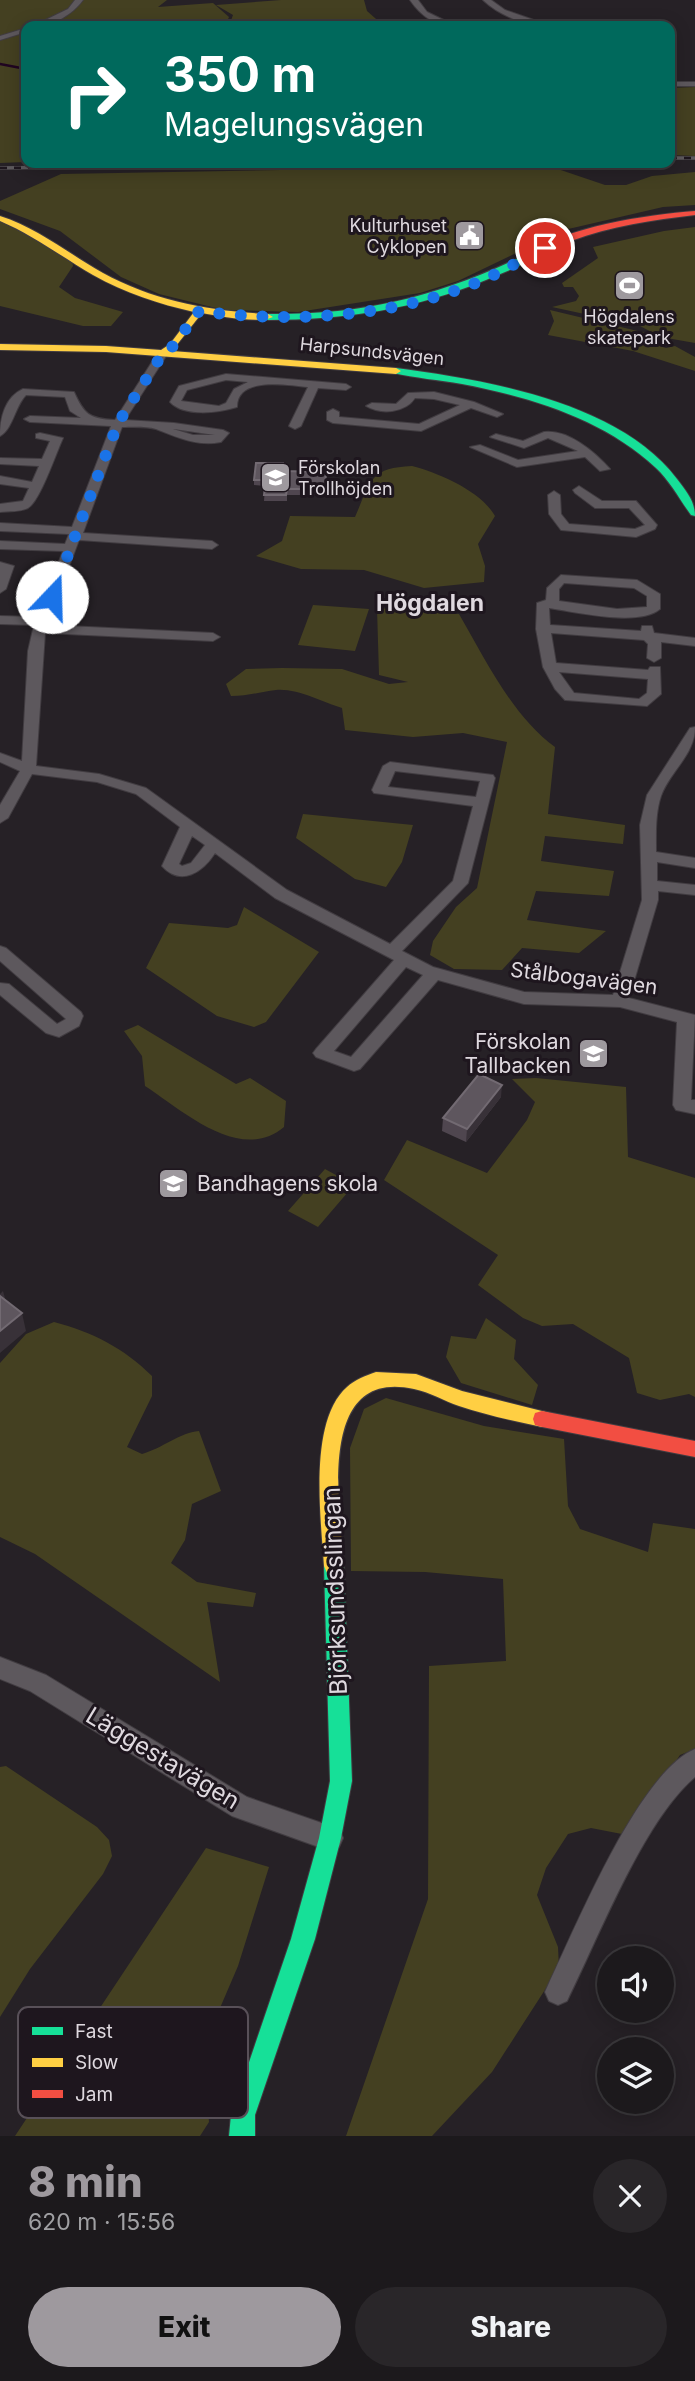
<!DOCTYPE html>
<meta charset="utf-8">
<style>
:root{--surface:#1c191c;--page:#292629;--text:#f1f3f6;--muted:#a0a0a3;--line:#3a383b;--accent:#9e999e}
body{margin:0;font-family:Inter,sans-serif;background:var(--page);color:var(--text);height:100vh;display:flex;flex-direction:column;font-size:26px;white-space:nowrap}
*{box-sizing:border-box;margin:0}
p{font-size:23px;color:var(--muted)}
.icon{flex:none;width:38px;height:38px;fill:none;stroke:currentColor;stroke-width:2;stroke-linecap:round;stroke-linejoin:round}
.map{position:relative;height:2136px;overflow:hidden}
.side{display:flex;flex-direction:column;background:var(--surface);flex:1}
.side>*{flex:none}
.hud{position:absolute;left:21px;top:21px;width:654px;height:147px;border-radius:14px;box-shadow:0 4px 18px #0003,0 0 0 2px var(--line);background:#00695c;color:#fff;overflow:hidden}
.tools{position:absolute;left:597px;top:1946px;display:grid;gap:14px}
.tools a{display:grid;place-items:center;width:77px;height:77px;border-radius:50%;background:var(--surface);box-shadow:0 4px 18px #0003,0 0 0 2px var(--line);font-size:35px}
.pin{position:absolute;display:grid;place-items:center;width:60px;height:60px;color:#fff;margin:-30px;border:4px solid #fff;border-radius:50%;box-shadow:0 2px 7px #0007}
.me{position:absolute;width:77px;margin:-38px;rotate:21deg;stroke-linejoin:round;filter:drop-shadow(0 0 5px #0008)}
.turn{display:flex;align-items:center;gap:24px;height:147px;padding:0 28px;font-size:32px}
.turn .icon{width:91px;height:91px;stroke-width:2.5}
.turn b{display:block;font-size:49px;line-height:60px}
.round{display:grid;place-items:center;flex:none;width:74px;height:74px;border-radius:37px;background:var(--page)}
.summary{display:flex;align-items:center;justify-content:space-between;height:119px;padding:0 28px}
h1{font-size:42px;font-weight:800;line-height:52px;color:var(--accent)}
.primary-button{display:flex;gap:14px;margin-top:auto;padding:14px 28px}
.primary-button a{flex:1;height:80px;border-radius:42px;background:var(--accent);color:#111;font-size:28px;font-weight:800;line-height:80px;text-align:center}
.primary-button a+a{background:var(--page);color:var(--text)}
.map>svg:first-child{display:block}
</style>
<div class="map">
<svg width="695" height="2136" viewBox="0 0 695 2136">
<rect width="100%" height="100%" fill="#262126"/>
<path fill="#444021" d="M0 0H167L158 7 213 3 229 17 225 26H26V162L0 163Z
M281 0H364L367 11 384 26H229L233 15 216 5Z
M695 87V156L670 155V88Z
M546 165 605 185H626L652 176 695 172V205L663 207 564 230 458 281 420 293 298 312 224 310 159 294 121 277 60 231 0 209V201L61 174Z
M0 221 71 256 73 266 59 287 75 298 123 312 111 326H83L0 306Z
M695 227V343L661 337 640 326 552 307 576 301 579 296 573 287H564L562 283 598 258 593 247 664 231Z
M550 310 650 334 649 343 666 348 675 346 695 357V371L633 351 548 335 554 321Z
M412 466C439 473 481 491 495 516L478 544 485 566 484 582 424 588 364 570 301 569 256 556 282 541 290 516 355 517C371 481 369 468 412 466Z
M313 605 369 609 355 651 298 645Z
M377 608 459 614C485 659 513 717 555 747L548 814 625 825 623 844 545 836 541 861 614 871 609 896 536 891 527 920 606 931 579 953 522 948 502 970 454 969 430 955 433 941 456 907 477 888 507 742 463 733 413 737 345 730 342 708C322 702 297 688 276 690 260 692 247 696 231 696L226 684 246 669 282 668 342 669 389 684 408 682 379 675Z
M303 814 413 825 402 862 386 887 355 879 296 838Z
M244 907 319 952 266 1022 254 1027 217 1016 146 968 169 923 228 928 237 925Z
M138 1025 236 1084 250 1078 286 1101 284 1127C240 1164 182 1110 145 1086L142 1056 124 1031Z
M536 1078 626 1087 628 1157 695 1178V1397L689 1394 660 1400 637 1393 629 1358 573 1324 542 1326 523 1318 478 1285 498 1255 384 1180 407 1140 487 1173 527 1120 535 1102 512 1079Z
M325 1169 354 1185 318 1227 288 1211Z
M486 1318 516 1340 514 1359 538 1385 532 1405 461 1383 446 1357 451 1336 476 1339Z
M54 1322C92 1332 124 1348 152 1376V1396L127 1447 142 1454C163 1448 179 1433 199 1431L221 1491 192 1504 185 1540 171 1563 197 1582 256 1593 253 1607 207 1602 220 1682 35 1554 0 1537V1363L26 1334Z
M386 1398 484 1426 564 1439 568 1506 580 1529 648 1552 653 1523 695 1529V1749L680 1755 627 1835 591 1828 568 1834 546 1868 537 1895 558 1947 559 1968 492 2072 432 2136H346L428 1899 429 1666 506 1661 503 1579 425 1572 351 1571 350 1448 364 1409Z
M6 1766 97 1827 109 1840 112 1856 103 1874 30 1969 0 2017V1767Z
M206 1848 269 1867 238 1966 202 2050 209 2122 200 2136H15Z"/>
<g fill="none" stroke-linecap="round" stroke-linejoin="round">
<path stroke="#200521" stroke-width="2.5" d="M0 64 26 69"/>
<defs>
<path id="street" d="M75 0H83C72 15 52 27 33 26L68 9Z
M410 0H418L427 12 456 26C436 27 421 16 410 0Z
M483 0H491L505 10 551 26C528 27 500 16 483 0Z
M26 28V32L0 40V36Z
M670 82H695V86H670Z
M163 350 168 353 125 420 174 423 223 430 229 433 221 442C197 447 177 437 156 429 146 426 132 427 122 427L83 533 212 541 218 545 212 549 79 540 47 625 213 633 220 637 213 641 45 633 36 766 99 774 146 788 287 890 390 944 453 881 473 806 374 793 372 790 383 766 390 762 493 775 495 778 468 883 402 951 433 967 524 992 613 995 642 900 640 825 647 795 690 728 695 727C695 755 670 771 661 796 655 814 656 834 656 852L695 858V868L657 862V881L695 885V895L658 891V900L629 998 695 1015 691 1100H695V1114L676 1110 673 1105 677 1022 620 1007 524 1004 438 980 360 1069 354 1071 316 1057 313 1053 316 1049 394 960 275 898 215 853C203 872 181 887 162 866L180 827 136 794 97 782 32 774 8 818 0 823V805L20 771 0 762V753L22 761 28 651 34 625 0 624V616L37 617 63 551 0 549V541L65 544 69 534 0 531V523L72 527 111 426 30 422 24 419 30 416 81 418 70 411 65 397 26 395C15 406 13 429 0 436 0 418 5 397 23 389L74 392C84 414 89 419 115 420L159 351ZM173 429H174L215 435H193ZM395 771 480 781 476 797 388 787ZM192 836 205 845 191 863 182 866 179 864ZM406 967 423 975 351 1057 334 1051Z
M226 374 346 384 351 387 346 390 318 388 301 426 295 429 289 426 308 387C286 385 237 376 237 407 218 413 184 417 170 402L179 386ZM226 380 248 382 234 389 226 403 219 406 181 401 187 390Z
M434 392 474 402 503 414 497 417 471 408 421 431 333 423 327 420V412L333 409 339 412V417L419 424 460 405 434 399 415 398C405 413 381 415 366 406L372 403 396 404 408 393Z
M544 432C568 429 595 452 610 469L600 471 585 457 517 467 470 447 480 445 518 460 578 451 548 438 524 448 490 437 496 434 523 441Z
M40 433 63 438C56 453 40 501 28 508 20 512 9 511 0 512V504L23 501 29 488 0 484V476L32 482 39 466 0 464V458L42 459 50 441 36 438V434Z
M579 486 602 501H636L657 525 655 529 636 537 561 530 549 514 548 495 554 491 560 495 561 514 569 524 635 529 645 525 629 508H595L575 493 573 490Z
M0 562 14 566 6 589 0 593Z
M561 575 637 580 660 594V609C639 627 576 612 549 608L550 625 641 631 642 626H652L654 633 695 638V646L661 642V658L654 662 647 658 648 644 644 640 551 633 556 663 648 670 650 667H660L661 694 647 706 565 700 555 689 543 667 536 629 537 603 546 600 547 588ZM564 583 634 588 647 596V607L617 609 559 601V589ZM559 672 648 679 647 693 639 699 574 693Z
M0 946 6 948 81 1012 83 1016 79 1026 59 1037 46 1033 0 995V983L9 984 57 1024 66 1019 0 961Z
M0 1657 46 1675 247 1797 339 1829 343 1838 339 1847 330 1851 232 1816 30 1691 0 1679Z
M695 1749V1777C643 1821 598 1939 567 2001L558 2005 549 2001 545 1992 549 1983C576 1927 639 1772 695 1749Z"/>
<path id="fast" d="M527 254 534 256C521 267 502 273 486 280 416 309 344 320 268 320L263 317 268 314C365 315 440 296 527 254Z
M396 368C486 380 619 402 677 479 686 491 695 501 695 516L691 515C680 500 670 481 656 468 604 419 530 397 462 384 439 380 415 378 393 373V369Z
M334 1557 341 1559 344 1566 352 1781 341 1838 315 1939 255 2115V2136H229L231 2115 291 1939 319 1838 330 1781 324 1566 327 1559Z"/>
<path id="slow" d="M0 216C38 228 69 254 103 273 154 301 210 311 268 314L273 317C259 324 219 316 202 313L172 351 396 368 401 371 396 374 106 352 0 350V344L106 346 161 350 170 344 194 312C159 304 125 293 93 275 62 257 33 235 0 221Z
M376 1372 416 1374 462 1391 542 1411 549 1413 551 1419 549 1425 542 1427C514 1421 486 1415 459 1406 444 1401 430 1392 414 1389 315 1367 340 1509 344 1566L341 1573 334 1575 327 1573 324 1566C321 1519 308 1421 347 1387 354 1380 367 1375 376 1372Z"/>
<path id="jam" d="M695 211V215C653 220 611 226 571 241 559 245 536 262 526 256 565 226 647 215 695 211Z
M542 1411 695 1441V1457L542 1427 535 1425 533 1419 535 1413Z"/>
</defs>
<use href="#street" stroke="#413c41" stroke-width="2"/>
<use href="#fast" stroke="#413c41" stroke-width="2"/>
<use href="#slow" stroke="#413c41" stroke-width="2"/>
<use href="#jam" stroke="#413c41" stroke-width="2"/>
<use href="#street" fill="#5d585d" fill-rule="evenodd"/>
<use href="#fast" fill="#16e098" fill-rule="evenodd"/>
<use href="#slow" fill="#ffcf43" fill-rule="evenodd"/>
<use href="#jam" fill="#f24e42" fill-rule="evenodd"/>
<defs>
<path id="rail" d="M670 158H695
M0 168 311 163"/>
</defs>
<use href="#rail" stroke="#5d595d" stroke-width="3.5"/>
<use href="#rail" stroke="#1e161e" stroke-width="2.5" stroke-dasharray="7" stroke-linecap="butt"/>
</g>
<path fill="#4f464f" d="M283 471 326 472 325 495H287V501H264L265 486 254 485V480Z
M501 1097 466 1142 442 1131 443 1118Z"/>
<path fill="#383138" d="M502 1085 501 1097 466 1142 467 1129Z
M3 1291 8 1309 0 1299V1294Z
M22 1313 26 1331 0 1353V1331Z"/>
<path fill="#5e565e" stroke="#726a72" stroke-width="2" d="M256 463H283L282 471 326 472 325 489H287L286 495H264L266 480H254Z
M479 1074 502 1085 467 1129 443 1118Z
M0 1296 22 1313 0 1331Z"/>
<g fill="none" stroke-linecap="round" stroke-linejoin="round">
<path stroke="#1a73e8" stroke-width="12" stroke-dasharray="0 21.6" d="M52 597 118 423 163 353 173 346 199 311C287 323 384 318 468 286 495 276 519 261 545 248"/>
</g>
<defs>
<symbol id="civic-square" viewBox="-11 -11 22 22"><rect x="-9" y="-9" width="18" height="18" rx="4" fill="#9e999e" stroke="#1e161e"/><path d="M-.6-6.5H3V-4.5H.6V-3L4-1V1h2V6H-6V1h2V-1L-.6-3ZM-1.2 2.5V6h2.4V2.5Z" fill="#fff"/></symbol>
<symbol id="stadium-square" viewBox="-11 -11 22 22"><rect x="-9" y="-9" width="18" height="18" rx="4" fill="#9e999e" stroke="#1e161e"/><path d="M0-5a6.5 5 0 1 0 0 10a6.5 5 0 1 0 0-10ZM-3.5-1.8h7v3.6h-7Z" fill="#fff"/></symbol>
<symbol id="school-square" viewBox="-11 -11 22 22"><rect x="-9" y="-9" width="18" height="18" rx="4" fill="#9e999e" stroke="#1e161e"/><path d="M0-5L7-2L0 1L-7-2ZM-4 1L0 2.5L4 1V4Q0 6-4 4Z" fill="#fff"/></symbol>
</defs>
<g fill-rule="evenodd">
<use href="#civic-square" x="452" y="218" width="35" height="35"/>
<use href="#stadium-square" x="612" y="268" width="35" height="35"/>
<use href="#school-square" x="258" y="460" width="35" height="35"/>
<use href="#school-square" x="576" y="1036" width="35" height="35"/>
<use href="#school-square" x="156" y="1166" width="35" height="35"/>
</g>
<g text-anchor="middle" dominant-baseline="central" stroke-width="6" stroke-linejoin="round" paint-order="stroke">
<g font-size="18" fill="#dfd9df" stroke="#1e161e" text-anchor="end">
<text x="447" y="225">Kulturhuset<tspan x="447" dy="21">Cyklopen</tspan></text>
<text x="629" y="316" text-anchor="middle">Högdalens<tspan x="629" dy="21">skatepark</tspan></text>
<text x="298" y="467" text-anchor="start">Förskolan<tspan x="298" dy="21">Trollhöjden</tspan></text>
</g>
<g font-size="18" fill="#dfd9df" stroke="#1e161e">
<text transform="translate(372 351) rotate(6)">Harpsundsvägen</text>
</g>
<g font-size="21" fill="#dfd9df" stroke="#1e161e">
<text transform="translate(584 978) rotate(7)">Stålbogavägen</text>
</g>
<g font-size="21" fill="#dfd9df" stroke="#1e161e" text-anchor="end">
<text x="571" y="1041">Förskolan<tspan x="571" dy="24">Tallbacken</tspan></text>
<text x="197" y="1183" text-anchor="start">Bandhagens skola</text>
</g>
<g font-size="23" font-weight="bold" fill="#dfd9df" stroke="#1e161e">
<text x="430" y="603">Högdalen</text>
</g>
<g font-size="24" fill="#dfd9df" stroke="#1e161e">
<text transform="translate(335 1591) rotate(-92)">Björksundsslingan</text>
<text transform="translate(163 1758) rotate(31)">Läggestavägen</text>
</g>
</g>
<rect x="18" y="2007" width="230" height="111" rx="10" fill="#1e161e" stroke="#585058" stroke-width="2"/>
<rect x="32" y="2027" width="31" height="8" fill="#16e098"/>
<rect x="32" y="2058" width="31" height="9" fill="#ffcf43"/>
<rect x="32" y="2090" width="31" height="8" fill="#f24e42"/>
<g font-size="19" fill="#dfd9df">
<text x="75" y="2038">Fast</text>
<text x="75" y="2069">Slow</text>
<text x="75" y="2101">Jam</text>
</g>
</svg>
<div class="tools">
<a><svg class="icon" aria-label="sound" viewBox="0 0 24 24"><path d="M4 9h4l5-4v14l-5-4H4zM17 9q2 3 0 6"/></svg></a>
<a><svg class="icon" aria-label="layers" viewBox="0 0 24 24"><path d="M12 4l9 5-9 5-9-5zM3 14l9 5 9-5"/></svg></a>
</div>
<div class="pin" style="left:545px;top:248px;background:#d93025"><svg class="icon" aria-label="arrive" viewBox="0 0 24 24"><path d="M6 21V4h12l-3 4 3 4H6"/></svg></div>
<svg class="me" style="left:52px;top:597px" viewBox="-20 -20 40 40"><circle r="19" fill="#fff"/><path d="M0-13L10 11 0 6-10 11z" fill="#1a73e8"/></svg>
<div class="hud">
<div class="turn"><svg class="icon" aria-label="right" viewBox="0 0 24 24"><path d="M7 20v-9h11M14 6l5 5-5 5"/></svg><div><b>350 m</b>Magelungsvägen</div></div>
</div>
</div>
<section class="side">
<div class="summary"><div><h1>8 min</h1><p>620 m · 15:56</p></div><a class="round"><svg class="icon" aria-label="close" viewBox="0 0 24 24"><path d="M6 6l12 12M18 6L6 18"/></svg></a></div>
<div class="primary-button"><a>Exit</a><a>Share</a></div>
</section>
